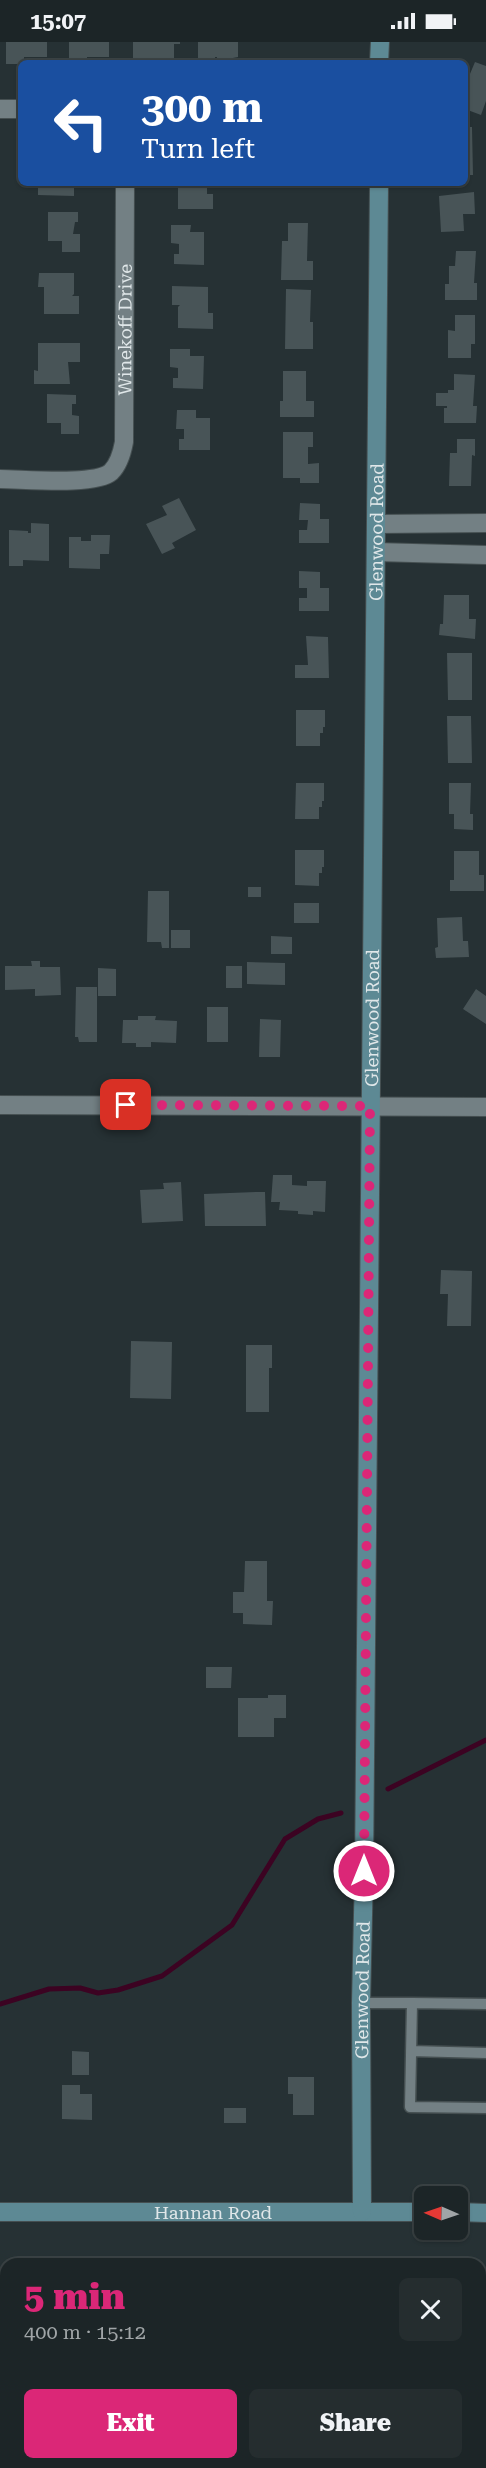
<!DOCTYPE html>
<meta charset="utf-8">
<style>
:root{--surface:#1c2527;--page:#252d2f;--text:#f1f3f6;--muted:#a0a5a7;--line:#3a4244;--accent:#db2777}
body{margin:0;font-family:"Roboto Serif",serif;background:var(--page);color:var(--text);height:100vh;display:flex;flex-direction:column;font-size:22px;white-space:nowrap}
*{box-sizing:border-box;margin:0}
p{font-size:20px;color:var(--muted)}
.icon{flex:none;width:33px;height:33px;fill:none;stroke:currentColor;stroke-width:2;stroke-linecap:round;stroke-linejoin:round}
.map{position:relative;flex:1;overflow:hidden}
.panel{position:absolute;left:0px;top:2216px;width:486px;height:212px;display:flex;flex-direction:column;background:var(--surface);border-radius:18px 18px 0 0;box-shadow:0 2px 4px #0004,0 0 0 2px var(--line)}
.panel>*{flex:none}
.hud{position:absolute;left:18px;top:18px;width:450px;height:126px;border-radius:9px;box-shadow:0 2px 4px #0004,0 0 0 2px var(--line);background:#1a4fa0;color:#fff;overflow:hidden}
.needle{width:39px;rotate:272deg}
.controls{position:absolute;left:414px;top:2144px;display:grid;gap:12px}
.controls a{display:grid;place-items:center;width:54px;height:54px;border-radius:9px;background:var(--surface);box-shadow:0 2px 4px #0004,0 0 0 2px var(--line);font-size:30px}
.pin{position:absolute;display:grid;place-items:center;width:51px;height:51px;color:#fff;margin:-26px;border-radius:12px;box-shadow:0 3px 9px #0006}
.me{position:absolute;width:66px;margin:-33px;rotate:0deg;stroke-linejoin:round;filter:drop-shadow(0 0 4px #0008)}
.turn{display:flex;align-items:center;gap:21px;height:126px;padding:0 24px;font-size:27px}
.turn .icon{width:78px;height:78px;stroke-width:2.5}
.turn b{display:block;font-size:42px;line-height:51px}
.round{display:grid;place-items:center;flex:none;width:63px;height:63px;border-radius:9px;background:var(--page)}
.summary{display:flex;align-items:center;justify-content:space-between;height:102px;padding:0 24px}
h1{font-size:36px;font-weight:800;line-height:45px;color:var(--accent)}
.button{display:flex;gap:12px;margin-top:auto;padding:12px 24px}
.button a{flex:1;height:69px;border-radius:9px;background:var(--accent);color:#fff;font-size:24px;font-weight:800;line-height:69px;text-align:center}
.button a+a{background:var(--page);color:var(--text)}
.status{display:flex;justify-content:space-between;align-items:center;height:42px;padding:0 30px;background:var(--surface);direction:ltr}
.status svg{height:16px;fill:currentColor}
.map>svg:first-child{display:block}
</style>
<div class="status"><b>15:07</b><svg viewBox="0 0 49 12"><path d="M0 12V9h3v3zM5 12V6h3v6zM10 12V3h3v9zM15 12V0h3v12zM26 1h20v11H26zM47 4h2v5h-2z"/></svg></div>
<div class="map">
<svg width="486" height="2426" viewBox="0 0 486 2426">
<rect width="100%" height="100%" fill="#263134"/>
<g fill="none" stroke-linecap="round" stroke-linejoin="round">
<path stroke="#3c0322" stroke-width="5" d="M388 1747 486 1698
M0 1962 49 1947 80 1946 98 1951 118 1948 162 1934 232 1883 285 1797 318 1777 341 1771"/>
</g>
<path fill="#485457" d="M6 0H47V15H24V21L21 22H6Z
M69 0H109V15H87V21H69Z
M133 0H180V2H174V17H151V21H133Z
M198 0H238V15L217 19V15H215V21H198Z
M475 20 486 24V59L481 73 465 67V38L467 39Z
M465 85H472L473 133H465Z
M38 141H74V154L38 153Z
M170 141H207V152H213V167H178V146L180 143H170Z
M474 150 475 172H463L464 189 441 190 439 154Z
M48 170H78V180H75L73 192H80V210H62V199H48Z
M288 181H308L307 219H313V238H281L282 199H288Z
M171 183H191L190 190H204V223L174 222V212H179V202L171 201Z
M456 209H476L474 241H477V258H445V242H449V224H455Z
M39 231H74V252L72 254H79V272H44V245H38Z
M172 244 208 245V271H213V287L178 286V265L180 263H172Z
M286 247 311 248 310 280H313V307H285Z
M455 273H475V302H471V316H448V288L455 289Z
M38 301H80V320H68L70 342H34V328L38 329Z
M170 307H190V314H204L203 347 173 346V336H178V326L170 325Z
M283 329H306V359H314V375H280V359H283Z
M454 332 475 333 473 364H477L476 381H444V366H447V364H436V351H448V348H454Z
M47 352 76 353V362H72V373L79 374V392H61V381H47Z
M177 368H196V376H210V408H179V397H184V387H176Z
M283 390H313V405H308V422L319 421V441H300V436H283Z
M457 397H475V414L472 413 471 444H449L450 411H457Z
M179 456 196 488 172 501 175 506 162 512 146 482 167 473 162 464Z
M300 461 320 462V477H329V501H299V488H307L308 478H299Z
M31 481 49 482V519L23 518V524H9V488L28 489V491H31Z
M91 493H110L109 512H100V527L69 526V495H81V499H91Z
M299 529 320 530V546H329V569H299V556H307V546H299Z
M444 553H469V577H476L475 597 439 593 440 582H443Z
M306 594 328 595 329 636H295V623H308Z
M447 611H472V658H448Z
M296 668H325V685H323V691H320V704H296Z
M447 674H471L472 721H448Z
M296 741H324V759H322V765H319V777H295Z
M449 741H471L470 772H473V788L454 787V772H449Z
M295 808H324V825H322V831H319V844L295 843Z
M454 809H479V833H484V849H450V838H454Z
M248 845H261V855H248Z
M148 849H169V906H162L161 900H147Z
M294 861H319V881H294Z
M462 875 463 899H468L469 915 436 916 435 906 438 905 437 876Z
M171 888H190V906H171Z
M271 894 292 895V912H271Z
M31 919H40V925H60L61 953 35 954V947L5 948V924H32Z
M247 920 285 921V943L247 942Z
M226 924H242V946H226Z
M98 926 116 927V954H98Z
M76 945H97V1000H79L78 995H75Z
M476 947 486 954V982L463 967Z
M207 965H228V1000H207Z
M138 974H156L155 978 177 979 176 1001 151 1000V1005H136V1001H122L123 978H138Z
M260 977 281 978 280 1015H259Z
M273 1133H292V1143L307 1144V1139H326L325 1170 313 1169V1173L298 1172V1169L279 1168 280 1160H271Z
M181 1140 183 1179 142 1181 140 1148 164 1147 163 1141Z
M257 1150H265L266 1184H205L204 1152Z
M441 1228 472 1229 471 1284H447L448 1252H440Z
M131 1299 172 1300 171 1357 130 1356Z
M246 1303H272V1326H269V1370H246Z
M245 1519H267V1559H273L272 1583 243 1582V1571H233V1550H244Z
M206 1625H232L231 1646H206Z
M268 1653H286V1676H274V1695H238V1656H268Z
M72 2009 89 2010V2033H72Z
M288 2035H314V2073H293V2052H288Z
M62 2043H80V2052H92V2078L62 2077Z
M224 2066H246V2081H224Z
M480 2231H486V2269H480Z
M0 2292 6 2293V2317L0 2316Z"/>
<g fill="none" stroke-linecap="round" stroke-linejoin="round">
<defs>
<path id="lane" d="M361 1961H412L410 2065 486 2066
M412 1961 486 1962
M411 2009 486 2011"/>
<g id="street">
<path d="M0 67H21"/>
<path id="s1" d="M0 437C24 437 95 444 111 430 119 422 122 411 124 400L125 141"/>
<path d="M376 482 486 481"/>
<path d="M376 510 486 513"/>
<path d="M0 1063 486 1065"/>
</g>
<g id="secondary">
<path d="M379 21 380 0"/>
<path id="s2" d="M0 2170H424"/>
<path id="s3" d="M362 2170 361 1961 364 1829 379 141"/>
<path d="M458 2170 486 2171"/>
</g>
</defs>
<use href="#lane" stroke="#454f51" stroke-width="13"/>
<use href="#street" stroke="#454f51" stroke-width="20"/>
<use href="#secondary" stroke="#454f51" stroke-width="20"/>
<use href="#lane" stroke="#738084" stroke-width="10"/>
<use href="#street" stroke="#738084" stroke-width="18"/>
<use href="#secondary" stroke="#5d8994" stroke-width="18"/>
</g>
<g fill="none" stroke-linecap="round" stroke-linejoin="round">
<path stroke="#db2777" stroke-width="10" stroke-dasharray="0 18" d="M126 1063 370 1064 364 1829"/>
</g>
<g text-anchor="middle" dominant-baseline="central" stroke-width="6" stroke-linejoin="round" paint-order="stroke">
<g font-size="18" fill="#e0e7e9" stroke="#263134">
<text stroke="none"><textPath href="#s1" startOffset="258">Winekoff Drive</textPath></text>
<text stroke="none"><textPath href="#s3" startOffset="1680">Glenwood Road</textPath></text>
<text stroke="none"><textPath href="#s3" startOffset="1194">Glenwood Road</textPath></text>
<text stroke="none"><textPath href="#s3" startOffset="222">Glenwood Road</textPath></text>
<text stroke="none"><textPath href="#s2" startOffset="213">Hannan Road</textPath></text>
</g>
</g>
</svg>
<div class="controls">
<a><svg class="needle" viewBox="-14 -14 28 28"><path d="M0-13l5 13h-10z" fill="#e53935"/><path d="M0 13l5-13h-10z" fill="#a0a5a7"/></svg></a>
</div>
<div class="pin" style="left:126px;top:1063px;background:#d93025"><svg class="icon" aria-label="arrive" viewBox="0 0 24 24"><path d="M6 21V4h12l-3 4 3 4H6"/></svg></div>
<svg class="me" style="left:364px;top:1829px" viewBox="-20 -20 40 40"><circle r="17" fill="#db2777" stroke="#fff" stroke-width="3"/><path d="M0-11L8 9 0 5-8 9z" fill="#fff"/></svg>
<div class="hud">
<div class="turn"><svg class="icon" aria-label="left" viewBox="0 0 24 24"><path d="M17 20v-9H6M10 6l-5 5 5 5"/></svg><div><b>300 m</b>Turn left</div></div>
</div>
<section class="panel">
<div class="summary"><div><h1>5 min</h1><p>400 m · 15:12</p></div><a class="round"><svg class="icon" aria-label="close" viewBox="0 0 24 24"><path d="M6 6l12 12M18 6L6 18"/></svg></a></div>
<div class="button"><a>Exit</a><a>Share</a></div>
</section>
</div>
